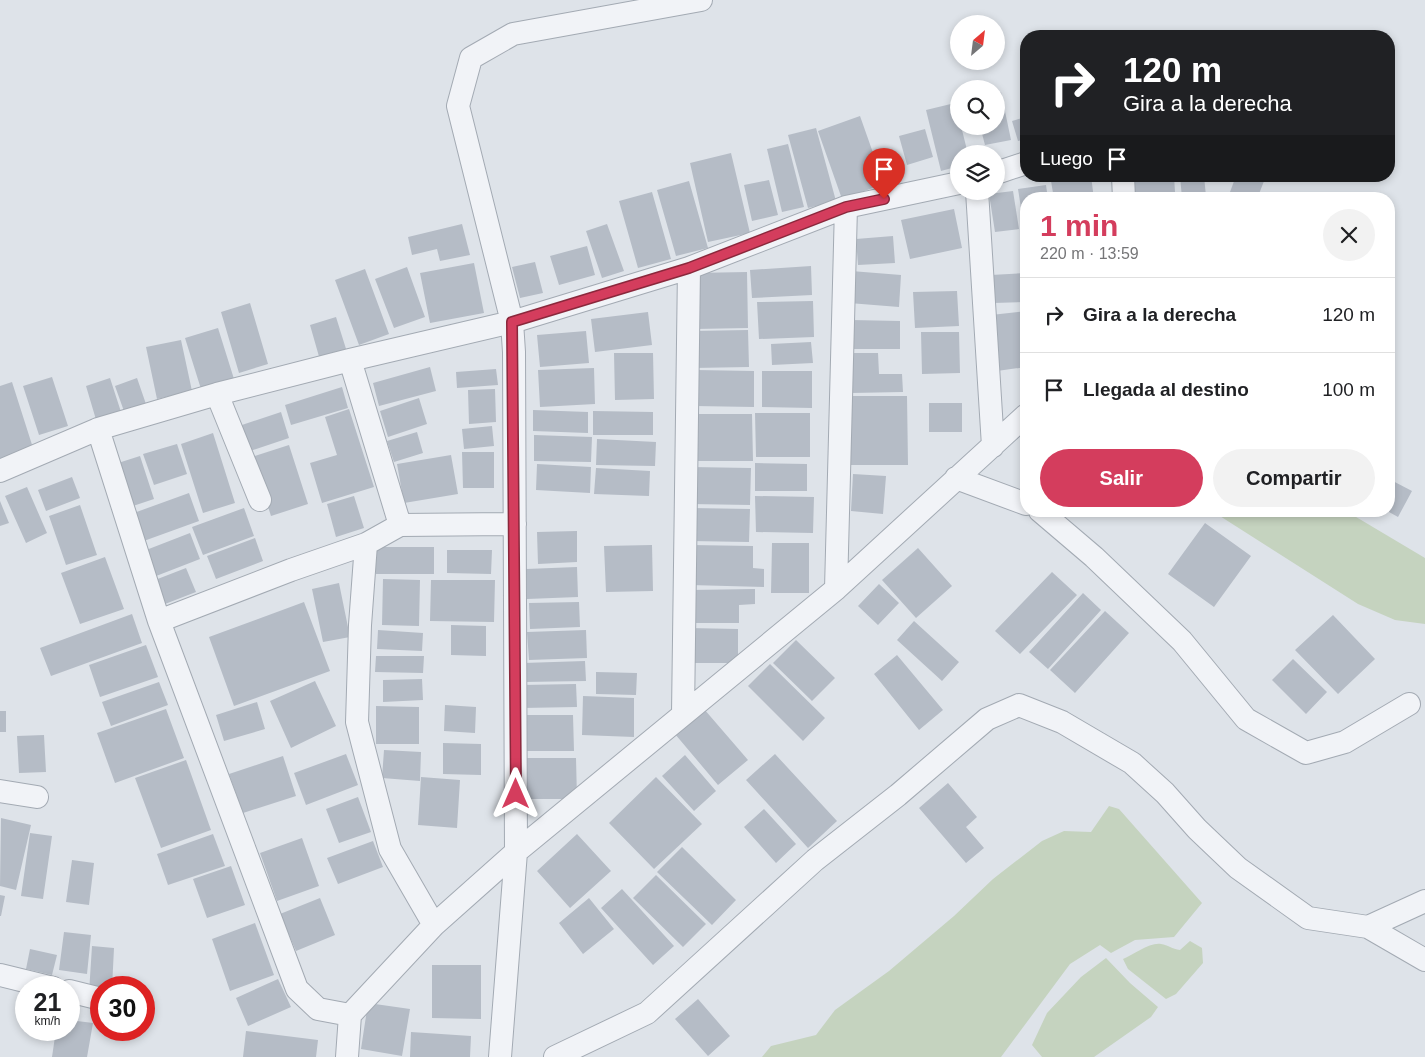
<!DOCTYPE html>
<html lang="es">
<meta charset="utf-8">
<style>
:root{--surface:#fff;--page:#f2f2f2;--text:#202124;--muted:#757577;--line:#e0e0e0;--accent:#d43d5d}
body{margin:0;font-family:Helvetica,sans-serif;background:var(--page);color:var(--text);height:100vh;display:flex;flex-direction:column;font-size:19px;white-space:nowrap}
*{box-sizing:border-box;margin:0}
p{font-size:16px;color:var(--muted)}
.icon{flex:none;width:28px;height:28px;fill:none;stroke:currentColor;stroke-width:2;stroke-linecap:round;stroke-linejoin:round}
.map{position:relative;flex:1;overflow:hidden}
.side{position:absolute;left:1020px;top:192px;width:375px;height:325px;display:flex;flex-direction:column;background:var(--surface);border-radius:20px;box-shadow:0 2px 8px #0003}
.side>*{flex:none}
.banner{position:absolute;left:1020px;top:30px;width:375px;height:152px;border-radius:20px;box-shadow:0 2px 8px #0003;background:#202124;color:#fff;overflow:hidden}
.needle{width:32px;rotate:28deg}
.fabs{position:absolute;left:950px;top:15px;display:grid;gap:10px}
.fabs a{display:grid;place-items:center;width:55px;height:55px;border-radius:50%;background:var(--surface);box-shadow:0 2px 8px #0003;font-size:25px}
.speed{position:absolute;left:15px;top:976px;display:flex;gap:10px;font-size:25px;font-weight:700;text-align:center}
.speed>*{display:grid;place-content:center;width:65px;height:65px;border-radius:50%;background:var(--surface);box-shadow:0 2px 8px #0003;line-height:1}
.speed small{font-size:12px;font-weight:400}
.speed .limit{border:8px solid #d22;background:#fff;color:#111}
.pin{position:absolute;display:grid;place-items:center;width:42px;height:42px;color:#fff;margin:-51px -21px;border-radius:50% 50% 50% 0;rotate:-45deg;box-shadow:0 0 5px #0007}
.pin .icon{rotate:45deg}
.me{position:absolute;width:55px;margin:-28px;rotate:0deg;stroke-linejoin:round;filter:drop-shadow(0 0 4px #0008)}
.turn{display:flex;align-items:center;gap:18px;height:105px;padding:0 20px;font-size:22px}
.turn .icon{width:65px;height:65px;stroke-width:2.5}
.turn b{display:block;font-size:35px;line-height:42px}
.then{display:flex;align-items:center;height:48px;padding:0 20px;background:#0003;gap:10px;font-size:19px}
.round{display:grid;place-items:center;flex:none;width:52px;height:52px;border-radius:26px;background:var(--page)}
.summary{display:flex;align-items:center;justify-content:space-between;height:85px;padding:0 20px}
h1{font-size:30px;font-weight:700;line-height:38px;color:var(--accent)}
.cta{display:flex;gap:10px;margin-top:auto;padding:10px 20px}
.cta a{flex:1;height:58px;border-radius:30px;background:var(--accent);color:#fff;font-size:20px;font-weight:700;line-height:58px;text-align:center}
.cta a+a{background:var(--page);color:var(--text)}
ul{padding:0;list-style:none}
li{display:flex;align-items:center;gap:15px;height:75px;padding:0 20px;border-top:1px solid var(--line)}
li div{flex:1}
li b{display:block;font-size:19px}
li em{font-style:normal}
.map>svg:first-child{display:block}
</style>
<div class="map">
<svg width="1425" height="1057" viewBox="0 0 1425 1057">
<rect width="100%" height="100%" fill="#dee3e9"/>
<path fill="#c5d3bf" d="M1212 511H1346L1425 558V624L1395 620 1358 604Z
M1109 806 1119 809 1202 903 1174 937 1135 940 1111 953 1100 945 1070 964 1001 1057H762L771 1046 816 1035 835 1010 889 971 954 916 993 879 1042 841 1064 831 1091 832Z
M1190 941 1202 948 1203 963 1176 994 1166 999 1128 969 1123 959C1133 955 1150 942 1161 944 1168 945 1172 949 1180 950Z
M1106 958 1130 983 1158 1007 1151 1017 1094 1057H1042L1032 1045 1047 1013 1081 977Z"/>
<path fill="#b5bcc6" d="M1001 92 1011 140 985 145 980 126H996V93Z
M955 103 959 126H961L968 154H959V166L941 171 926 110Z
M860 116 884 184 842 199 818 131Z
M1026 117V139L1018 141 1012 121Z
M816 128 836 201 808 208 788 135Z
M925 129 933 157 907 165 899 136Z
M788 144 804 207 782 212 767 149Z
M731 153 750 233 708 242 690 163Z
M1083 176H1091L1094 199H1054L1051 181Z
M1132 176H1174L1175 192 1133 194Z
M1180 176H1204L1206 196 1182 198Z
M1236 176H1266L1257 199H1246L1230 192Z
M769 180 778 215 752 221 744 185Z
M689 181 708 248 676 256 657 190Z
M1046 185 1048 199H1026V227H1024L1018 189Z
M1013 191 1019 229 995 232 989 194Z
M652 192 671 259 638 268 619 201Z
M1176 193 1177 199H1157V194Z
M954 209 962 248 910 259 901 220Z
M462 224 470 255 440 261 437 249 412 255 408 237Z
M607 224 624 271 602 278 586 231Z
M893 236 895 263 858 265 856 239Z
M587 246 595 275 559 285 550 256Z
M535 262 543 293 520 298 512 267Z
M474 263 484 313 430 323 420 273Z
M811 266 812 295 752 298 750 270Z
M407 267 425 317 394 328 375 279Z
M365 269 389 334 359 345 335 280Z
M851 271 901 275 899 307 849 303Z
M747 272 748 328 695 329 694 273Z
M1026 273V302L993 303 991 275Z
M957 291 959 326 915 328 913 292Z
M813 301 814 337 759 339 757 302Z
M250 303 268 364 239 373 221 312Z
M1026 311V367L997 371 991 315Z
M648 312 652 345 595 352 591 319Z
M336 317 347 352 320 360 310 325Z
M851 320 900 321V349H851Z
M218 328 234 379 201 389 185 338Z
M748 330 749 367 693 368 692 331Z
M586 331 589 363 540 367 537 335Z
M921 332H959L960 373 922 374Z
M181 340 192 391 157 399 146 347Z
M811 342 813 363 772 365 771 344Z
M614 353H653L654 399 615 400Z
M850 353H878L879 374H902L903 392 851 393Z
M430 367 436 391 379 406 373 383Z
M594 368 595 404 540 407 538 370Z
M496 369 498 385 457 388 456 372Z
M695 370 754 371V407L695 406Z
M762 371H812V408L762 407Z
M52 377 68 426 39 435 23 386Z
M110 378 122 415 97 423 86 386Z
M137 378 147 407 125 414 115 386Z
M12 382 34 451 0 461V386Z
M342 387 348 408 291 425 285 405Z
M495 389 496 422 469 424 468 390Z
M850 396H907L908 465H850Z
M419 398 427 424 388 437 380 411Z
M929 403H962V432H929Z
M349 409 374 487 322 503 310 463 337 455 325 417Z
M533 410 588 412V433L533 431Z
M593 411 653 412V435H593Z
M281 412 289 438 244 453 236 427Z
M755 413H810V457H756Z
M693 414H752L753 461H693Z
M492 426 494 446 464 449 462 429Z
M417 432 423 453 394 462 387 441Z
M213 433 235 503 203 513 181 444Z
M534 435 592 437 591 462 534 461Z
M597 439 656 442 655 466 596 465Z
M177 444 187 474 154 485 143 454Z
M289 445 308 504 271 516 252 457Z
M462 452H494V488H463Z
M451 455 458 494 404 503 397 464Z
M140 456 154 499 130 507 115 464Z
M755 463 807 464V491H755Z
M537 464 591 467 590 493 536 490Z
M691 467 751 468 750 505 690 504Z
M596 468 650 471 649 496 594 494Z
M853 474 886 476 883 514 851 511Z
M72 477 80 498 46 511 38 490Z
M1389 479 1412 491 1398 517 1389 512Z
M27 487 47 533 26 543 5 496Z
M189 493 199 521 141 542 131 514Z
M354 496 364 528 336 537 327 504Z
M755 496 814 497 813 533 756 532Z
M0 501 9 523 0 526Z
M80 505 97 555 66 565 49 516Z
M244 508 254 536 203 555 192 527Z
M691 508 750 509 749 542 690 541Z
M1205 523 1251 556 1214 607 1168 574Z
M577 531V562L538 564 537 532Z
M190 533 200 559 151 578 141 552Z
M255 538 263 561 216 579 207 556Z
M772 543H809V593H771Z
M652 545 653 591 606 592 604 546Z
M691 545 753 546V568L764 569V587L690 585Z
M376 547H434V574H376Z
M918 548 952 586 916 618 882 580Z
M447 550H492L491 574 447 573Z
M105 557 124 609 80 624 61 573Z
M577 567 578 597 527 599 526 569Z
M186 568 196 592 165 604 155 580Z
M1052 572 1077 595 1020 654 995 631Z
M383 579 420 580 419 626 382 625Z
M431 580H495L494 622 430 621Z
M339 583 350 637 323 642 312 589Z
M879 584 899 603 878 625 858 606Z
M755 589V604L739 605V623H690V590Z
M1083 593 1101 610 1048 669 1029 652Z
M304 602 330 671 234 706 209 637Z
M579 602 580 627 530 629 529 603Z
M1105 611 1129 633 1075 693 1050 670Z
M132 614 142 643 51 676 40 648Z
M1333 615 1375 659 1338 694 1295 650Z
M914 621 959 662 942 681 897 640Z
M451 625 486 626V656L451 655Z
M688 628 738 629V663H688Z
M378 630 423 633 422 651 377 649Z
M586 630 587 658 529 660 527 632Z
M796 640 835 678 812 701 773 663Z
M146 645 158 677 100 697 89 665Z
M897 655 943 710 919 730 874 674Z
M376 656H424L423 673 375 672Z
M1293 659 1327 692 1306 714 1272 680Z
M585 661 586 681 523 682V663Z
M770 664 825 718 803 741 748 686Z
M596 672 637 673 636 695 596 694Z
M422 679 423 700 383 702V680Z
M315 681 336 726 291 748 270 701Z
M159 682 168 705 111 726 102 702Z
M576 684 577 707 522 708V685Z
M583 696 634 698V737L582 735Z
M257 702 265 729 224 741 216 715Z
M445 705 476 707 475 733 444 731Z
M376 706 419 707V744H376Z
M166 709 184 758 115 783 97 733Z
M704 709 748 760 718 785 675 734Z
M0 711H6V732H0Z
M523 715H573L574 751H523Z
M44 735 46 772 19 773 17 736Z
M443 743 481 744V775L443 774Z
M384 750 421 752 420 781 382 778Z
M346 754 358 785 306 805 294 773Z
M775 754 837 821 808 848 746 780Z
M685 755 716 791 694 811 662 776Z
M283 756 296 796 243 813 229 774Z
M526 758H576L577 799H527Z
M186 760 211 830 161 848 135 778Z
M421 777 460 780 457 828 418 825Z
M656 777 702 824 654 869 609 823Z
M948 783 977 817 966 827 984 848 966 863 919 808Z
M358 797 371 832 339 843 326 809Z
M764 809 796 844 776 863 744 827Z
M1 818 31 825 16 890 0 886Z
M30 833 52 836 43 899 21 896Z
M213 834 225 866 168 885 157 854Z
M577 834 611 871 570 908 537 871Z
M302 838 319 886 277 901 260 853Z
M373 841 383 867 338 884 327 858Z
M682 847 736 900 712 925 657 872Z
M72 860 94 863 89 905 66 902Z
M231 866 245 905 207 918 193 879Z
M656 875 706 924 683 947 633 898Z
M622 889 674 946 653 965 601 908Z
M0 895 5 896 1 916H0Z
M320 898 335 935 296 951 280 914Z
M589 898 614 929 583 954 559 923Z
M255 923 274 975 230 991 212 939Z
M64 932 91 935 87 974 59 970Z
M92 946 114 948 112 988H101L89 993Z
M30 949 57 955 52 975 26 969Z
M432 965H481V1019L432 1018Z
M278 979 291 1007 248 1026 236 998Z
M698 999 730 1036 708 1056 675 1019Z
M368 1003 410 1009 402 1056 361 1049Z
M69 1020 93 1023 87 1057H52L56 1030H69Z
M246 1031 318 1040 316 1057H243Z
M411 1032 471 1036 470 1057H410Z"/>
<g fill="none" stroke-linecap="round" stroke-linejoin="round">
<defs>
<path id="street" d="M996 173 1026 163
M1123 176 1124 199
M977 191 993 446
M350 360 400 525
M217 394 260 500
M98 429 159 621 297 989 318 1009 350 1015
M0 471 98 429 217 394 350 360 512 322 689 268 846 207 959 183
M956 478 1026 504
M1040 511 1094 557 1182 641 1246 719 1306 753 1345 742 1409 704
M366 544 360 625 357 722 390 849 434 925
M836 589 846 207
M159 621 291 570 366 544 400 525 515 524
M683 714 689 268
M0 791 37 797
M1368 927 1425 960
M0 975 53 988
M69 991 101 999
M347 1057 350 1015 434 925 516 852 836 589 1026 415
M500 1057 516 852 514 352 512 322 458 106 471 58 513 34 701 0
M555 1057 647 1013 815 860 898 795 987 719 1019 705 1062 722 1132 763 1165 793 1197 829 1238 868 1308 918 1368 927 1425 901"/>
</defs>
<use href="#street" stroke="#a3aab3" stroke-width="24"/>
<use href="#street" stroke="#f1f3f7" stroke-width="22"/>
</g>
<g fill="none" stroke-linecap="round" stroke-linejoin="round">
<defs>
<path id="route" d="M516 794 512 322 689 268 846 207 884 199"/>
</defs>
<use href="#route" stroke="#8a283c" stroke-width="12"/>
<use href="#route" stroke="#d43d5d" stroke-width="9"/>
</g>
</svg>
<div class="fabs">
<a><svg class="needle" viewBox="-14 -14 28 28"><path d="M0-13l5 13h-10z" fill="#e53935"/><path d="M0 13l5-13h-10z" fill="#757577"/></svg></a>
<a><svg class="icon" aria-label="search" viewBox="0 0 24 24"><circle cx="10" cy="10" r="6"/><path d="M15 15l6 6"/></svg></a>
<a><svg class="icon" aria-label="layers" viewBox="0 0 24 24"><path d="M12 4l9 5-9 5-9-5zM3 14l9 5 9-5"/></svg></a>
</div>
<div class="speed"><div>21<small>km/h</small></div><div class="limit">30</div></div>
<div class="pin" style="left:884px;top:199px;background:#d93025"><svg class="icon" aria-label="arrive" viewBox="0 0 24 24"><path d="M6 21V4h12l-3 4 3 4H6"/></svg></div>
<svg class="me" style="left:516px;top:794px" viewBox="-20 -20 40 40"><path d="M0-17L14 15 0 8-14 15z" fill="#d43d5d" stroke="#fff" stroke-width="4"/></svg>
<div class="banner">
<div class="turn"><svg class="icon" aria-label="right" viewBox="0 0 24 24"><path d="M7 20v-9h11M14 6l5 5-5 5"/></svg><div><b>120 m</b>Gira a la derecha</div></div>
<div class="then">Luego<svg class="icon" aria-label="arrive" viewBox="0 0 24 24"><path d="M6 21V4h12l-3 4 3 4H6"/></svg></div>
</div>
<section class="side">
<div class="summary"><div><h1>1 min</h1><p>220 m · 13:59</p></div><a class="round"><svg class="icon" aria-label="close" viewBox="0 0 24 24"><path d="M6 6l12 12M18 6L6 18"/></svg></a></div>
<ul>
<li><svg class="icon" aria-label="right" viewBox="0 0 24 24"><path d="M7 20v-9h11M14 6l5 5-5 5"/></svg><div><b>Gira a la derecha</b></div><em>120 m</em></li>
<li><svg class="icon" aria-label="arrive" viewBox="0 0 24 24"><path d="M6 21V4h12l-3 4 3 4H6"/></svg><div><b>Llegada al destino</b></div><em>100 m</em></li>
</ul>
<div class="cta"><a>Salir</a><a>Compartir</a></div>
</section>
</div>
